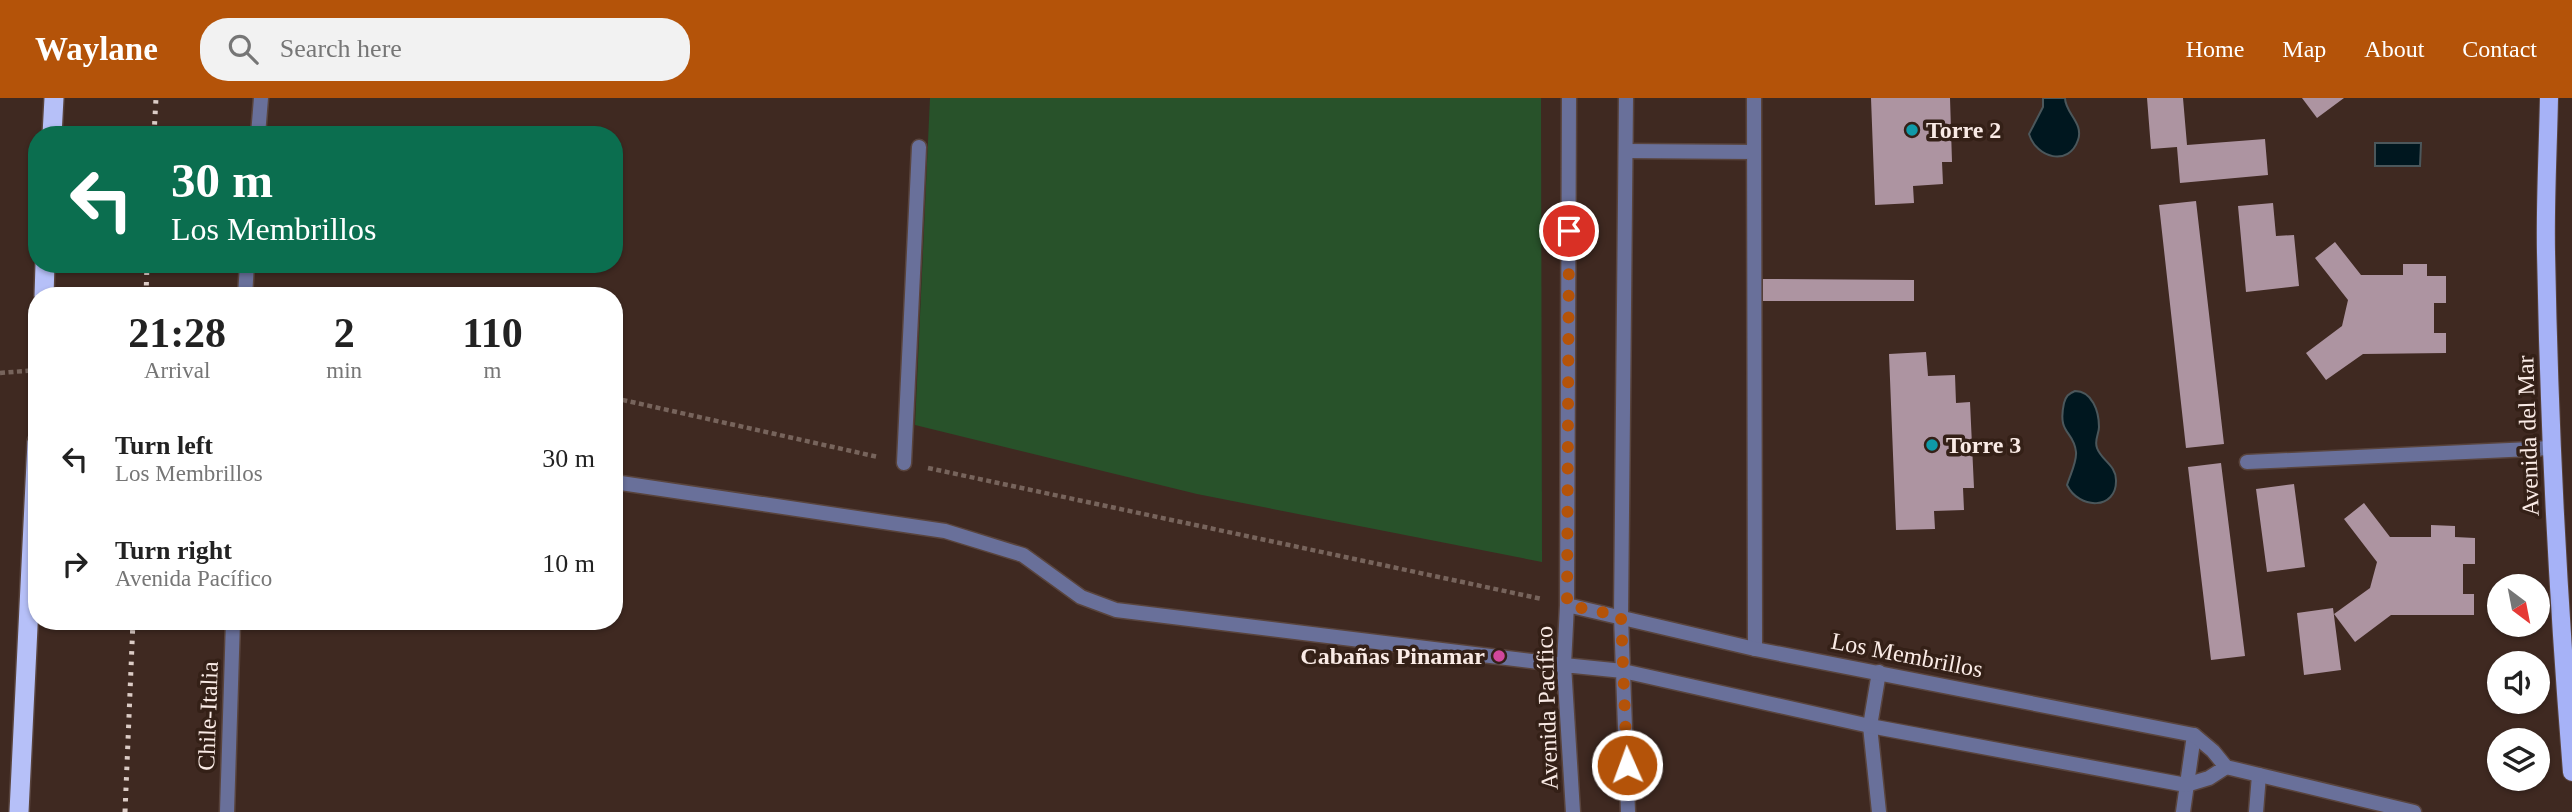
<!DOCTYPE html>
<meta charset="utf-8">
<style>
:root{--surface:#fff;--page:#f2f2f2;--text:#222;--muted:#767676;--accent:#b45309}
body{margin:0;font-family:"Times New Roman",serif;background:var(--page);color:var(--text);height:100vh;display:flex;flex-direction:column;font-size:26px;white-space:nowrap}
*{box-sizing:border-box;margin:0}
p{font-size:23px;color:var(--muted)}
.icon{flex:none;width:38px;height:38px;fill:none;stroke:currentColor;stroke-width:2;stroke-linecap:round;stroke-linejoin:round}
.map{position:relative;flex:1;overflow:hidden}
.drawer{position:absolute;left:28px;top:189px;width:595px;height:343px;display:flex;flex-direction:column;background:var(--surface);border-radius:28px;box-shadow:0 2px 5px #0004}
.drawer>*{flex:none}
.hud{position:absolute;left:28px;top:28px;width:595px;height:147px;border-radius:28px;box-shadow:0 2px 5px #0004;background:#0b6e4f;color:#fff;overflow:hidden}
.needle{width:46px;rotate:148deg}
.fabs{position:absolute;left:2487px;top:476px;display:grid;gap:14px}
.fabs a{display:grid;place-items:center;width:63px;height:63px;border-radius:50%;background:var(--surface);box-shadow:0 2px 5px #0004;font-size:35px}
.pin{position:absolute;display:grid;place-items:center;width:60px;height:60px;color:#fff;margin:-30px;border:4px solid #fff;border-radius:50%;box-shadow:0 2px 7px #0007}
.me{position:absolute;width:77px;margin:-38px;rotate:358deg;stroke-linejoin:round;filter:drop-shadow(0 0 5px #0008)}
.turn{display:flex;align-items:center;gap:24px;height:147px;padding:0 28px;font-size:32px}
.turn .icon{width:91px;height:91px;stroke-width:2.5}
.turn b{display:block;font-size:49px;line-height:60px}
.eta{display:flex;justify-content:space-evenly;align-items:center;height:119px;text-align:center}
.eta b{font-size:42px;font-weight:700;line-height:49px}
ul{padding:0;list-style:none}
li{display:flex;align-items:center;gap:21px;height:105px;padding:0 28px}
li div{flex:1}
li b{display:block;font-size:26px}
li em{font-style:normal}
header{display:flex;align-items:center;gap:42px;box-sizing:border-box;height:98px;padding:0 35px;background:var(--accent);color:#fff}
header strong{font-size:33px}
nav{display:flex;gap:38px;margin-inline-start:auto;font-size:24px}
.search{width:490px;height:63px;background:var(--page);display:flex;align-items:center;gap:18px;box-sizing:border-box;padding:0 24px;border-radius:28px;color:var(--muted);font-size:26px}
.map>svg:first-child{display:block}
</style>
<header>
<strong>Waylane</strong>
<div class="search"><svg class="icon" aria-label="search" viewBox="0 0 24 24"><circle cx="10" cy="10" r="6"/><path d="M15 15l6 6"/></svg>Search here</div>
<nav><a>Home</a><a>Map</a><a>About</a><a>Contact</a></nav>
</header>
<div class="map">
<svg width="2572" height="714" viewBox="0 0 2572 714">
<rect width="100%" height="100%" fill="#3f2921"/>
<path fill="#28522a" d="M930 0H1541L1542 464 1197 396 915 327Z"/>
<path fill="#00171f" stroke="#4b575b" stroke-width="2" d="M2043 0H2065C2065 15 2084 25 2078 42 2069 69 2036 60 2029 36L2043 9Z
M2375 45H2421L2420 68H2375Z
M2075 293C2092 293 2099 313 2099 329 2099 336 2094 342 2097 350 2101 362 2116 367 2116 382 2117 412 2079 412 2067 387 2070 377 2077 364 2076 354 2074 332 2057 337 2064 305 2066 298 2068 296 2075 293Z"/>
<path fill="#ad94a1" d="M1871 0H1950L1952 64H1942L1943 86 1913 88 1914 105 1875 107Z
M2147 0H2183L2187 47 2265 41 2268 77 2180 85 2177 49 2151 51Z
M2302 0H2344L2317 20Z
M2196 103 2224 346 2186 350 2159 107Z
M2273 105 2276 138 2294 137 2299 188 2246 194 2238 108Z
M2335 144 2361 177H2403V166H2427V178H2446V205H2434V235H2446V255L2363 256 2326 282 2306 255 2342 228 2348 202 2315 160Z
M1763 181 1914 182V203H1763Z
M1926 254 1928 278 1955 277 1956 305 1970 304 1974 390H1963L1964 412 1934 413 1935 431 1896 432 1889 256Z
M2221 365 2245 558 2211 562 2188 369Z
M2294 386 2305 469 2267 474 2256 391Z
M2364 405 2390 439H2431V427L2455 428V439L2475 440V466H2463V496H2474V517H2391L2355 544 2334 516 2370 490 2377 464 2344 421Z
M2333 510 2341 572 2304 577 2297 515Z"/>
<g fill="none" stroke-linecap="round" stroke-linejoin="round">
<defs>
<path id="service" d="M1754 0 1755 551
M1626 53 1754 54
M2247 364 2552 350
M904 365 919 49
M614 384 945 433 1023 457 1081 499 1116 512 1564 567
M1879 574 1870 628 1879 714
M2183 714 2194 637
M2256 714 2259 677"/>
<path id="minor" d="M1569 0 1567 507 1564 567 1573 714
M1626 0 1621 518 1628 714
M258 37 261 0
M245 198 247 166
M1567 507 1755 551 2194 637 2213 653 2226 669 2414 714
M1564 567 1623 573 1870 628 2186 687 2209 680 2226 669
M227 714 233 523"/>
<path id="primary" d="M2549 0C2548 51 2545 103 2546 154 2549 328 2558 501 2572 674"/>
<path id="trunk" d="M52 37 54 0
M44 198 45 166
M19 714 37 344"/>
</defs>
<use href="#service" stroke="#59443d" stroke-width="17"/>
<use href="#minor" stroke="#59443d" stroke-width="17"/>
<use href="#primary" stroke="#59443d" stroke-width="20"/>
<use href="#trunk" stroke="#59443d" stroke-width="22"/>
<path stroke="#77645c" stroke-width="4.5" stroke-dasharray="5 3.5" stroke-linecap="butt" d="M0 275 37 272
M614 300 878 359
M928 370 1542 501"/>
<use href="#service" stroke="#69709a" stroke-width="14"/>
<use href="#minor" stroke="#69709a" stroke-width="14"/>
<use href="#primary" stroke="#a6b2f7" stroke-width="18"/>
<use href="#trunk" stroke="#b6c0f8" stroke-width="19"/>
<path stroke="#dcccc6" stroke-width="5" stroke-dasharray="3.5 7" stroke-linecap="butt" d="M154 37 156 0
M146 198 147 166
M125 714 133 523"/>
</g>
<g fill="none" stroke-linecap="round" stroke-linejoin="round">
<path stroke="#b45309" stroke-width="12" stroke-dasharray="0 21.6" d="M1569 133 1567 507 1621 518 1627 667"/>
</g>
<g fill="#0f9aa8" stroke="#342017" stroke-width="2.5">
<circle cx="1912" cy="32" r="7"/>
<circle cx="1932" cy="347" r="7"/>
</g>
<circle fill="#d1479c" stroke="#342017" stroke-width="2.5" cx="1499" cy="558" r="7"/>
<g text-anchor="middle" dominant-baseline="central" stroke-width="7" stroke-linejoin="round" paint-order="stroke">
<g font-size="24" font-weight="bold" fill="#faebe6" stroke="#342017" text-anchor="start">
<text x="1926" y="32">Torre 2</text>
<text x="1946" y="347">Torre 3</text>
<text x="1485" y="558" text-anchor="end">Cabañas Pinamar</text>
</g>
<g font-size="24" fill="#faebe6" stroke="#342017">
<text transform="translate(2528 338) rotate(-92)">Avenida del Mar</text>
<text transform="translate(1907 557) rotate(11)">Los Membrillos</text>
<text transform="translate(1547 610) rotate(-92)">Avenida Pacífico</text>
<text transform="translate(208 618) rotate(-88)">Chile-Italia</text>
</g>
</g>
</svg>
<div class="fabs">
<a><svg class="needle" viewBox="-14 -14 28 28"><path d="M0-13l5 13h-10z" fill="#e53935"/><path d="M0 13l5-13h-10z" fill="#767676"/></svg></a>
<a><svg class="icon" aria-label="sound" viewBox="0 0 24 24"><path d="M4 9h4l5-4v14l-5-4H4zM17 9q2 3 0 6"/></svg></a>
<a><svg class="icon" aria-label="layers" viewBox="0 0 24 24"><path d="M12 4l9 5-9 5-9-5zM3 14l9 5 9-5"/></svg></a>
</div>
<div class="pin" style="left:1569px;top:133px;background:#d93025"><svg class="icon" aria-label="arrive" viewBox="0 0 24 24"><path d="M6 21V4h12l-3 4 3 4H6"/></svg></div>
<svg class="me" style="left:1627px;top:667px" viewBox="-20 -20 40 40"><circle r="17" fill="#b45309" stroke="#fff" stroke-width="3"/><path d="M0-11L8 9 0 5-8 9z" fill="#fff"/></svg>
<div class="hud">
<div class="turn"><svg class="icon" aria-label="left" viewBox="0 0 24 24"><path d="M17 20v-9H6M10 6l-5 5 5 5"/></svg><div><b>30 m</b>Los Membrillos</div></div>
</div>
<section class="drawer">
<div class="eta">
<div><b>21:28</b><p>Arrival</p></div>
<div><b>2</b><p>min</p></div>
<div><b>110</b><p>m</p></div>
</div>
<ul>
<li><svg class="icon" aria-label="left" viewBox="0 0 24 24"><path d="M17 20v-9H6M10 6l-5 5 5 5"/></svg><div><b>Turn left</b><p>Los Membrillos</p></div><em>30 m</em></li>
<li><svg class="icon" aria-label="right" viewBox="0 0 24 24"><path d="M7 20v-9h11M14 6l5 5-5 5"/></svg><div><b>Turn right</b><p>Avenida Pacífico</p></div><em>10 m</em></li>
</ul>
</section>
</div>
